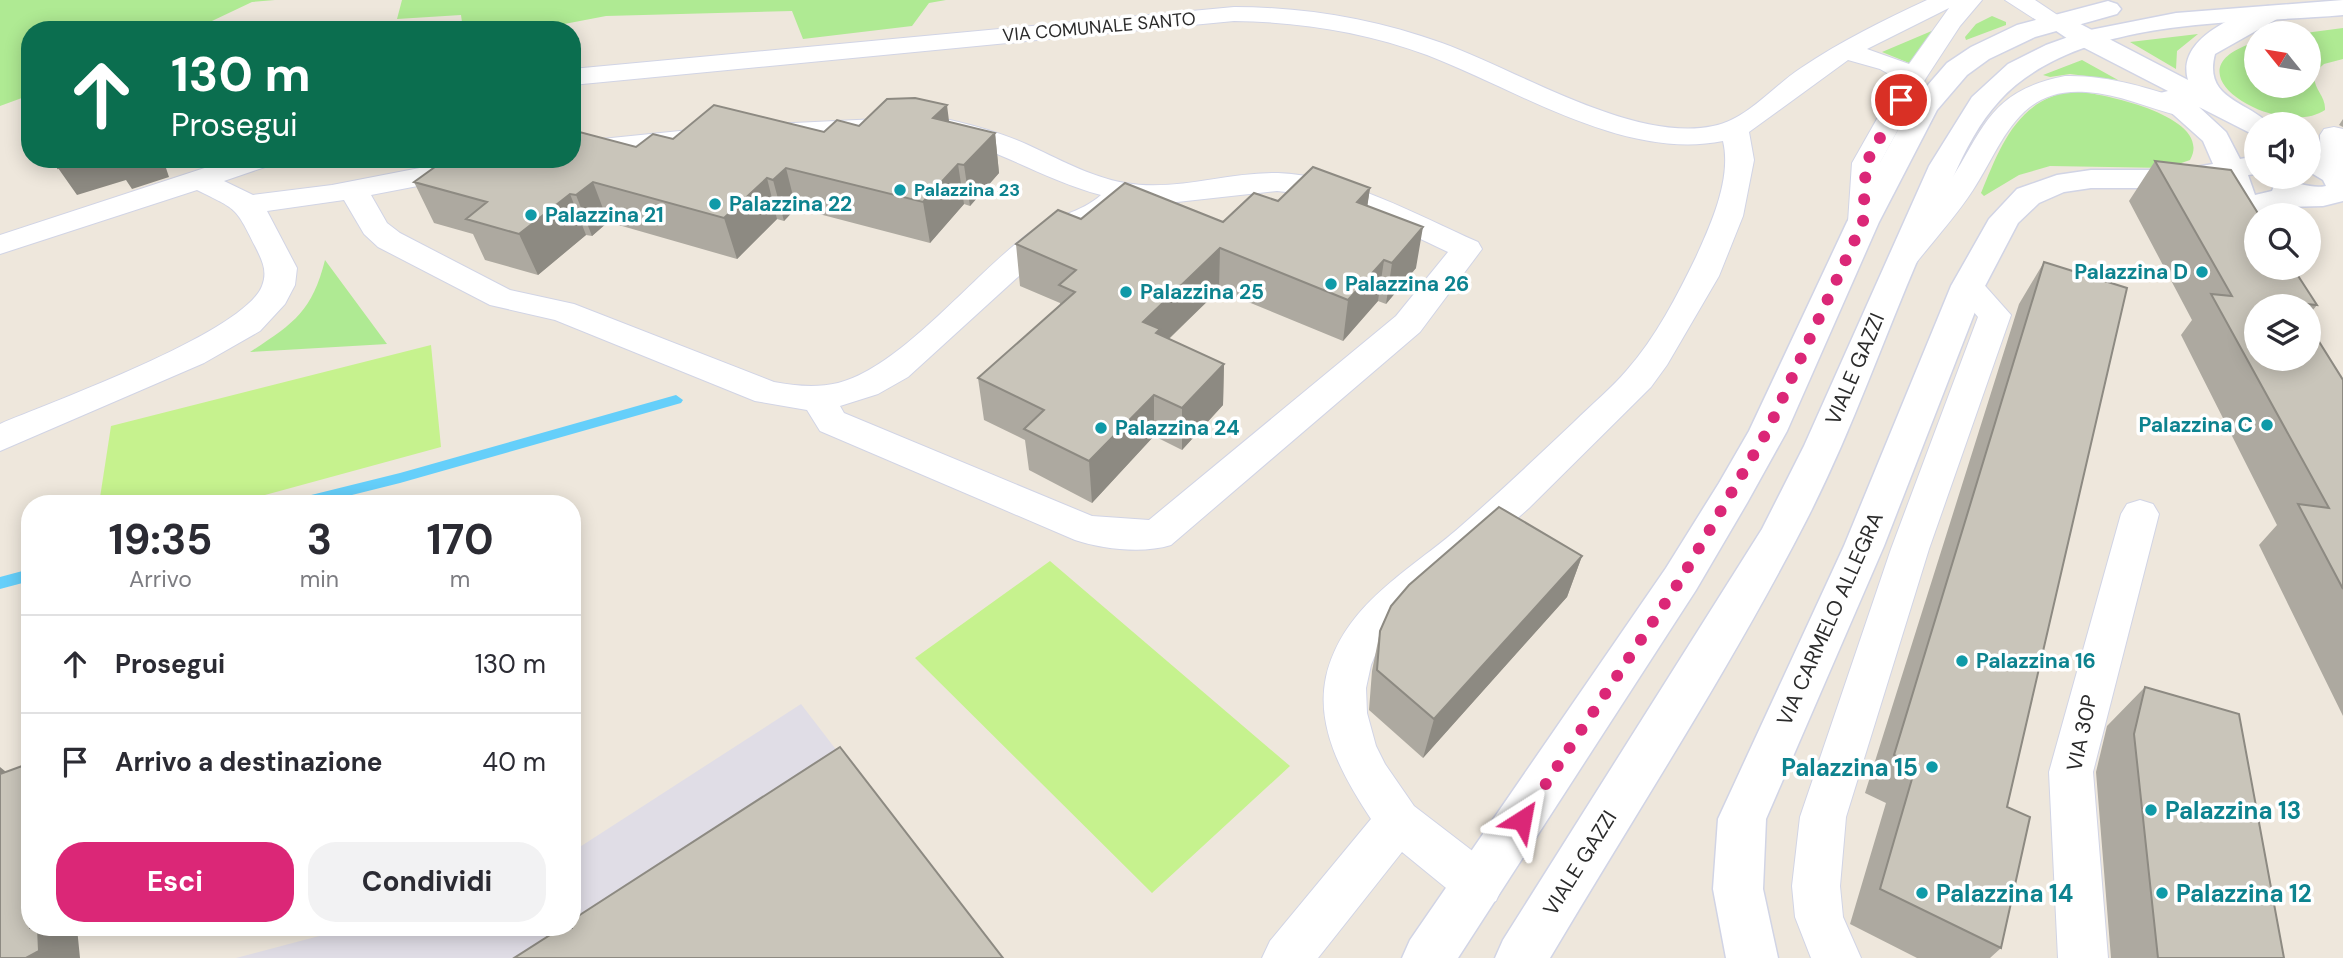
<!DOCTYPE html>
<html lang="it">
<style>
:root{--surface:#fff;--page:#f2f2f3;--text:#2b2b33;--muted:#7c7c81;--line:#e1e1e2;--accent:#db2777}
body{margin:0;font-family:"DM Sans",sans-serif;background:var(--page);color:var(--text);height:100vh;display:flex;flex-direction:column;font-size:26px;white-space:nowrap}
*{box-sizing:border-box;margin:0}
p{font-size:23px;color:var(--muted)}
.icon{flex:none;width:38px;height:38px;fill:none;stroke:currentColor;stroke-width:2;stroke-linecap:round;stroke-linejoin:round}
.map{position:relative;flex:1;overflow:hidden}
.details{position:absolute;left:21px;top:495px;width:560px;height:441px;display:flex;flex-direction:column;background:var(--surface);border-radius:28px;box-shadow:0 4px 18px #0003}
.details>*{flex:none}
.hud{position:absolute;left:21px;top:21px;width:560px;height:147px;border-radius:28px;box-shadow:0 4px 18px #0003;background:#0b6e4f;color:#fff;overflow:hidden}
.needle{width:46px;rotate:300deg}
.buttons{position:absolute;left:2244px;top:21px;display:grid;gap:14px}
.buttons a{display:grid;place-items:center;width:77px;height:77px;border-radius:50%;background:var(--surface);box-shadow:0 4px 18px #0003;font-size:35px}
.pin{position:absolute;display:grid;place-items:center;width:60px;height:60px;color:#fff;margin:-30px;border:4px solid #fff;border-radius:50%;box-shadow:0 2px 7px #0007}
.me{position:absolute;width:77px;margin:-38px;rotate:34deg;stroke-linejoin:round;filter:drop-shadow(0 0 5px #0008)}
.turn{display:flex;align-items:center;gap:24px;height:147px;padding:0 35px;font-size:32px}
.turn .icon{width:91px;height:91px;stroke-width:2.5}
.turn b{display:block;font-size:49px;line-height:60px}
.eta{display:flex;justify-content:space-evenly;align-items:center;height:119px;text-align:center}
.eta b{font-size:42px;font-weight:700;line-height:49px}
.action{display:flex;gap:14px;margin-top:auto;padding:14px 35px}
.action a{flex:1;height:80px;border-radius:28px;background:var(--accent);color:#fff;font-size:28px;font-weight:700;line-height:80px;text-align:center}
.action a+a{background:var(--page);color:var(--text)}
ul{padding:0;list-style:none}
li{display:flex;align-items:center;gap:21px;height:98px;padding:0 35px;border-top:2px solid var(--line)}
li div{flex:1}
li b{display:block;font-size:26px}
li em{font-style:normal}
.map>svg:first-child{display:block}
</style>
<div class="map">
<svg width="2343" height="958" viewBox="0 0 2343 958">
<rect width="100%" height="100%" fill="#eee7dc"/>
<path fill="#e0dde6" d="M801 704 996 958H236L323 935 338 928H572V852Z"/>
<path fill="#afea93" d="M0 0H275L252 2 193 30H30V95L0 106Z
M402 0H946L929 3 912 26 803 39 792 11 606 16 533 30H463L461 15 397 19Z
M1992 16 2006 22V25L1966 40 1965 37 1976 24Z
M2343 28V59L2324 64 2315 72C2311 88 2326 95 2325 110 2281 140 2159 71 2256 42V86H2308V33H2305Z
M1934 30 1909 63 1882 52Z
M2198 34 2177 51 2176 69 2130 42Z
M2082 60 2118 80 2070 74 2050 77 2043 75Z
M2073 91C2101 93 2215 116 2190 160L2167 168 2050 166 2019 175 1984 196 1981 193C2000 147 2017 99 2073 91Z
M325 260 387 344 250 352C293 324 312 312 325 260Z"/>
<path fill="#c6f28e" d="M431 345 441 447 232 504H99L111 426Z
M1050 561 1290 766 1152 893 915 658Z"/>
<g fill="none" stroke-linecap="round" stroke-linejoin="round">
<path fill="#65cffa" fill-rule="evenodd" d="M676 395 683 400 681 403 400 483 316 504H288L290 500 295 499 400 473Z
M30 569V581L0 589V577Z"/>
<defs>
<path id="minor" d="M1927 0H1982L1960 26 1926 78 1880 163 1878 222 1874 228 1863 231 1852 228 1848 222 1852 163 1899 80 1880 69 1848 60 1749 132 1754 160 1743 216 1719 276 1667 365 1651 387 1529 508 1401 620 1378 648 1371 665 1366 688 1367 713 1376 746 1385 764 1414 806 1496 869 1503 885 1496 901 1479 907 1462 901 1402 852 1318 958H1262L1270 941 1371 819C1344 778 1315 728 1326 677 1343 604 1410 571 1461 526 1500 492 1537 457 1574 422 1591 405 1611 389 1627 370 1656 337 1677 296 1696 257 1711 224 1732 178 1723 141 1625 161 1516 89 1427 55 1365 32 1300 22 1234 21L572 85V69L1234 7C1305 7 1375 19 1442 43 1517 70 1634 143 1713 126 1748 119 1773 86 1801 68 1841 41 1884 20 1927 0ZM1949 8 1909 64 1867 49Z
M2005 0H2035L2068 22 2065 27H2047Z
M2065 76C2109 75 2149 88 2190 102L2194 108 2190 114 2180 116C2148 108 2119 94 2086 92 2017 87 2003 144 1973 190 1956 216 1935 239 1916 263L1905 266 1894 263 1890 256C1906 232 1928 213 1945 189 1984 131 1987 91 2065 76Z
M878 119 888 121 892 127 888 133 729 142 572 158V142L729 126Z
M950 120C976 126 1001 133 1026 144 1057 158 1090 177 1125 183 1176 192 1227 172 1278 173 1350 176 1414 214 1478 242L1482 249 1420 332 1171 545C1143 554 1102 549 1075 540L820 431 807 410 755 401 555 320 490 305 378 247 364 234 344 200 267 211 297 268 295 285 285 304 260 331 204 363 0 451V424C51 402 244 333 262 286 268 271 262 260 255 246 235 206 237 210 197 190L0 254V235L232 159H275L271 165 224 181 253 195 332 185 466 159H525L521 165 511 168 371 195 387 223 400 233 510 290 574 304 774 382C795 386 817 388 838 383 902 367 975 272 1031 232 1053 216 1081 213 1101 195 1045 180 996 148 940 134L936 128 940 122ZM1277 191C1340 196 1392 226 1448 252L1396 316 1149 520 1092 516 844 413 840 406 878 394 908 377 1053 245 1087 226 1109 220 1128 201 1177 202Z
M2334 127 2343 129V190L2333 187 2321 175 2320 135 2324 129Z
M1968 276 1979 279 2011 315 1929 549 1846 817 1840 886 1843 917 1861 958H1811L1795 917 1792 886 1800 817 1891 549 1978 317 1952 286 1957 279Z
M2140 500 2153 504 2159 514 2093 772 2108 958H2058L2049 772 2121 514 2127 504Z"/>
<path id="tertiary" d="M2268 6 2277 9 2281 14 2277 19 2215 54C2203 99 2247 101 2269 124H2256V136L2199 107 2226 132 2240 159 2256 156V174L2248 175 2255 195 2272 191 2275 183C2293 178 2308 190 2326 186L2323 180 2308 171V149L2343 167V201L2323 206 2284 207 2258 214 2191 207 2187 200 2191 193 2202 191 2225 193 2220 181 2179 188H2091L2064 192 2039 203 2018 223 1985 286 1884 546 1766 819 1763 889 1778 958H1726L1713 889 1718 819 1844 546 1951 286 1989 219 2017 189 2057 175 2091 170H2179L2213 164 2203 141 2156 99 2160 93 2168 91 2071 41 2043 22 2047 16H2065L2188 80C2176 39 2236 14 2268 6Z"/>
<path id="secondary" d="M2343 0V15C2243 24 2110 17 2025 78 1974 114 1955 175 1931 229 1888 325 1855 425 1807 519 1730 669 1636 813 1550 958H1495L1503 940 1762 529 1804 446 1929 166 1972 97 2008 64 2046 45 2085 31 2176 13Z
M2108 1 2117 4 2121 9 2117 14 2035 37 1989 59 1967 75 1937 110 1879 222 1787 431 1747 503 1696 590 1458 958H1402L1410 940 1666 568 1719 483 1749 431 1847 222 1914 101 1947 63 1971 47 2017 25Z"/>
</defs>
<use href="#minor" stroke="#d1d4e5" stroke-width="2"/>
<use href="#tertiary" stroke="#d1d4e5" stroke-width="3"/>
<use href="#secondary" stroke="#d1d4e5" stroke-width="3"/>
<use href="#minor" fill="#fff" fill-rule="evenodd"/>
<use href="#tertiary" fill="#fff" fill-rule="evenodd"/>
<use href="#secondary" fill="#fff" fill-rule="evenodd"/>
</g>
<path fill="#ada9a0" d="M2343 119V127L2339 125Z
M949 122 995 133 999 173 970 206 964 204 930 243 796 208 784 221 777 219 737 259 608 222 592 236 586 235 538 275 485 260 473 234 434 223 414 182 636 147 673 139 824 132 859 126Z
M2155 161 2317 305 2308 316V306H2256L2343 380V716L2259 545 2277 525 2181 335 2192 320 2129 201Z
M1370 188 1367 206 1416 268 1386 304 1378 301 1343 341 1219 290 1169 339 1224 364 1223 405 1182 450 1154 436 1092 503 1029 470 1025 440 984 420 978 378 1060 305V303L1020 286 1016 244 1081 219 1223 222 1278 201Z
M2044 262 2007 807 2001 948 1990 958H1917L1850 924 1886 803 1865 793 2019 304Z
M1582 556 1567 597 1423 758 1369 710 1372 671 1380 631Z
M2145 687 2284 958H2111L2096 772 2107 726Z"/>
<path fill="#8d8a82" d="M947 105 952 145 933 118Z
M995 133 999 173 970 206 964 165Z
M88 159H195L166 168 169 177 132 189 126 180 77 195 58 168Z
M958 164 964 204 930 243 923 202Z
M786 168 796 208 784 221 773 180Z
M767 178 777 219 737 259 724 218Z
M593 182 608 222 592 236 576 195Z
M1370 188 1364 229 1357 202Z
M570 194 586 235 538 275 519 234Z
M1423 227 1416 268 1386 304 1392 263Z
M1220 248 1219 290 1160 347 1143 322Z
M1384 260 1378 301 1343 341 1348 300Z
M1224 364 1223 405 1182 450V408Z
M1154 395V436L1092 503 1089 461Z
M1582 556 1567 597 1423 758 1434 719Z
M25 765 30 769V827L0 781V767L27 789Z
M38 928H77L80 958H26Z"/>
<path fill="#c9c5ba" stroke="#8d8a82" stroke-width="2" d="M915 98 947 105 933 118 995 133 964 165 958 164 923 202 786 168 773 180 767 178 724 218 593 182 576 195 570 194 519 234 466 219 487 202 414 182 446 159H572V130L636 147 653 134 673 139 714 105 824 132 837 120 859 126 887 99Z
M55 159H88L58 168Z
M2155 161 2231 170 2259 215H2256V268H2293L2317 305 2295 303 2297 306H2256V359H2308V324L2343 380V589L2298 504 2329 508 2211 294 2232 296Z
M1313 167 1370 188 1357 202 1423 227 1392 263 1384 260 1348 300 1220 248 1143 322 1160 329 1156 333 1224 364 1182 408 1154 395 1089 461 1024 429 1044 410 978 378 1075 292 1059 285 1076 270 1016 244 1058 210 1081 219 1125 183 1223 222 1254 193 1278 201Z
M2044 262 2127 288 2007 807 2030 817 2001 948 1880 889 1916 765 1894 755Z
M1499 507 1582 556 1434 719 1377 670 1380 631 1391 606 1409 585Z
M2145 687 2239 714 2284 958H2158L2134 734Z
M840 747 1003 958H514L561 928H572V920Z
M25 765 30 827V928H38L39 951 26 958H0V774Z"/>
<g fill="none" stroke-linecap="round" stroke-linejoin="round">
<path stroke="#db2777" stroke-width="12" stroke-dasharray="0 21.6" d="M1522 820 1681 579 1768 430 1863 222 1866 163 1901 100"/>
</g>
<g fill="#0f9aa8" stroke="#fff" stroke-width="2.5">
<circle cx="900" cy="190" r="7"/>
<circle cx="715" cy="204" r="7"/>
<circle cx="531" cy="215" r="7"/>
<circle cx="2202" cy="272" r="7"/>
<circle cx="1331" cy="284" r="7"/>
<circle cx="1126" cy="292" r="7"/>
<circle cx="2267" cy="425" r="7"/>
<circle cx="1101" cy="428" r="7"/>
<circle cx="1962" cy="661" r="7"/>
<circle cx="1932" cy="767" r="7"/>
<circle cx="2151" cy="810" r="7"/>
<circle cx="1922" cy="893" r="7"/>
<circle cx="2162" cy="893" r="7"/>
</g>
<g text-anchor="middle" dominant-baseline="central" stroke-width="7" stroke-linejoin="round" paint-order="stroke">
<g font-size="18" fill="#2b2b2b" stroke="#fff">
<text transform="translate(1099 27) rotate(-5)">VIA COMUNALE SANTO</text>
</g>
<g font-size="18" font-weight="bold" fill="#0d838f" stroke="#fff" text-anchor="start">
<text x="914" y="190">Palazzina 23</text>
</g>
<g font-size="21" font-weight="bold" fill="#0d838f" stroke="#fff" text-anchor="start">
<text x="729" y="204">Palazzina 22</text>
<text x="545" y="215">Palazzina 21</text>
<text x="2188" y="272" text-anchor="end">Palazzina D</text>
<text x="1345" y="284">Palazzina 26</text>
<text x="1140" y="292">Palazzina 25</text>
<text x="2253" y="425" text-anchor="end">Palazzina C</text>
<text x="1115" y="428">Palazzina 24</text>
<text x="1976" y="661">Palazzina 16</text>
</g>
<g font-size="21" fill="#2b2b2b" stroke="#fff">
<text transform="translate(1855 369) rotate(-67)">VIALE GAZZI</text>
<text transform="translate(1830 619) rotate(-66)">VIA CARMELO ALLEGRA</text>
<text transform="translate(2082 733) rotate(-78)">VIA 30P</text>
<text transform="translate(1580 863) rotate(-58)">VIALE GAZZI</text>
</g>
<g font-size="24" font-weight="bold" fill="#0d838f" stroke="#fff" text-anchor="start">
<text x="1918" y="767" text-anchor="end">Palazzina 15</text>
<text x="2165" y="810">Palazzina 13</text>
<text x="1936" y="893">Palazzina 14</text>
<text x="2176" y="893">Palazzina 12</text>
</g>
</g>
</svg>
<div class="buttons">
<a><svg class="needle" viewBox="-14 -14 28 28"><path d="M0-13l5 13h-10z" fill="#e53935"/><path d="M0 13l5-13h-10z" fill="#7c7c81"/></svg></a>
<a><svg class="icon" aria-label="sound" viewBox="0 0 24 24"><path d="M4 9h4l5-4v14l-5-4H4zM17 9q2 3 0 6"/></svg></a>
<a><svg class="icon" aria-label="search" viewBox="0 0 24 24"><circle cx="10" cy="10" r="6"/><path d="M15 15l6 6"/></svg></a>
<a><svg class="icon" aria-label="layers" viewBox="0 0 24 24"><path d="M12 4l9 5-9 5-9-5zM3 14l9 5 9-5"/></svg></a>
</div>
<div class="pin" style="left:1901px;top:100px;background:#d93025"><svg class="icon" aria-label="arrive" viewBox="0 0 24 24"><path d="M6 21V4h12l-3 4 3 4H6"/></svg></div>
<svg class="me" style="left:1522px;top:820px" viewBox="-20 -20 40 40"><path d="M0-17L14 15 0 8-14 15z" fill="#db2777" stroke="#fff" stroke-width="4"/></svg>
<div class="hud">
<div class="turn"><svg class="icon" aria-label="ahead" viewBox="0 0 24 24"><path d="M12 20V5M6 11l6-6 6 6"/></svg><div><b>130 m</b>Prosegui</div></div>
</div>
<section class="details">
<div class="eta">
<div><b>19:35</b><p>Arrivo</p></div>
<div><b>3</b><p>min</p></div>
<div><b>170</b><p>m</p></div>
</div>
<ul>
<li><svg class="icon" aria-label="ahead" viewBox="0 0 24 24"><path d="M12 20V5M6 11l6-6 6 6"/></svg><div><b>Prosegui</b></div><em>130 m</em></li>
<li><svg class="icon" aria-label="arrive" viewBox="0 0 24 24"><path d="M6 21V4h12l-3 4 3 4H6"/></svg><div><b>Arrivo a destinazione</b></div><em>40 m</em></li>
</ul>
<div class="action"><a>Esci</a><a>Condividi</a></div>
</section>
</div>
